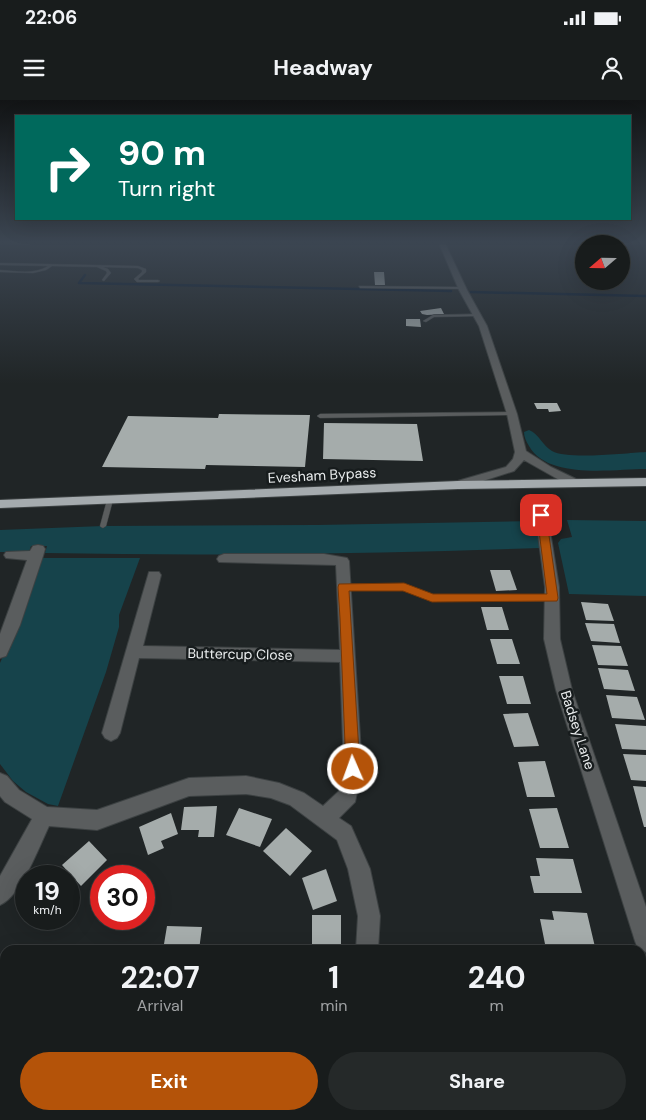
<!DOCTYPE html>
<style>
:root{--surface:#181c1c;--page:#252929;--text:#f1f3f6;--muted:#9fa1a3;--line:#363a3b;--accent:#b45309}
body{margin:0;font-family:"DM Sans",sans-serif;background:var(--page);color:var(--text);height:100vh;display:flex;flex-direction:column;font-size:19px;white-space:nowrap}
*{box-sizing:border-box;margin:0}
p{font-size:16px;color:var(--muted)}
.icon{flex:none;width:28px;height:28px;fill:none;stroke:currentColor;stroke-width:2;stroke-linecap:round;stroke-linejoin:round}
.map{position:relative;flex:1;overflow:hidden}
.side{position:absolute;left:0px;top:845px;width:646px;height:175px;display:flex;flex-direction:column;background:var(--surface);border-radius:15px 15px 0 0;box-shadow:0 5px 20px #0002,0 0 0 1px var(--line)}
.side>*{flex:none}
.hud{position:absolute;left:15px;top:15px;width:616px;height:105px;border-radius:0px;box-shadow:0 5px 20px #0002,0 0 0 1px var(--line);background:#00695c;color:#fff;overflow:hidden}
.needle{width:32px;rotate:250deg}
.tools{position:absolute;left:575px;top:135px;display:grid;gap:10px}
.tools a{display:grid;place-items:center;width:55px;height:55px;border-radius:50%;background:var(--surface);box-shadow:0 5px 20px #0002,0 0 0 1px var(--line);font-size:25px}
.speed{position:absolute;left:15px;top:765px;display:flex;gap:10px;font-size:25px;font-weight:700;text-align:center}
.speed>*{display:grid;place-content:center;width:65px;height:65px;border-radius:50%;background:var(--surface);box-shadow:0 5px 20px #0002,0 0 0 1px var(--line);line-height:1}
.speed small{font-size:12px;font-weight:400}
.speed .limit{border:8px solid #d22;background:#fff;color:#111}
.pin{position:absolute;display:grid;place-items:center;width:42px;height:42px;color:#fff;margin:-21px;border-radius:10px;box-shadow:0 2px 8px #0006}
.me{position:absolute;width:55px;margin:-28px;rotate:358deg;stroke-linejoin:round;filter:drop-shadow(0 0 4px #0008)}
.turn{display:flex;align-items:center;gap:18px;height:105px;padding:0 20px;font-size:22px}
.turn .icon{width:65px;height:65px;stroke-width:2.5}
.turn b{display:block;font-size:35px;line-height:42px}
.eta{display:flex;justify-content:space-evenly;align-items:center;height:85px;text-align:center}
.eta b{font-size:30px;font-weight:700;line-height:35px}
.cta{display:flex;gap:10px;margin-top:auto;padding:10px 20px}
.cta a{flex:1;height:58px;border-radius:30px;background:var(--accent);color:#fff;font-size:20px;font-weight:700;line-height:58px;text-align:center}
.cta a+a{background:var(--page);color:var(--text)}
.status{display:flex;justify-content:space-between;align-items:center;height:35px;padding:0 25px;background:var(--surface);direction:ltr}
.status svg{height:14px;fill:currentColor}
header{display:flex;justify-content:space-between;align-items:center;height:65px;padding:0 20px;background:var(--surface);font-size:22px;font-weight:700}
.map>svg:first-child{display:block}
</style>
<div class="status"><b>22:06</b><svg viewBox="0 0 49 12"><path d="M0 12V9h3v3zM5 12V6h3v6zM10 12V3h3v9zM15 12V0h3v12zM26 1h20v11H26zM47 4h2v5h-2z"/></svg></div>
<header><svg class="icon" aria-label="menu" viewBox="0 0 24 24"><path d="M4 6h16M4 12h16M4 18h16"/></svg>Headway<svg class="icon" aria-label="person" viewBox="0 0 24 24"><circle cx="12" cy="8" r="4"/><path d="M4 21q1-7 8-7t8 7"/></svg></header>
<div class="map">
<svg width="646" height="1020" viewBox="0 0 646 1020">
<rect width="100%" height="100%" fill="#202526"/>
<path fill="#16434b" d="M529 330C539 334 543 346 552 351 568 360 626 353 646 352V369C613 369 548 380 529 346 526 341 524 337 524 332Z
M567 420 646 421V496L569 494 558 443 561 439 572 437Z
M534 421 540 448C375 454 210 456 45 453L47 446H31L29 452H0V430L103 426 317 425Z
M40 458H140L119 515V527L106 572 58 706 48 704 26 692 13 681 0 664V563L17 525Z"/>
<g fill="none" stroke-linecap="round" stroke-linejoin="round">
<path stroke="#04172d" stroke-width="2.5" d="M85 175 79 183 451 191
M471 192 646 196"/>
</g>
<path fill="#a5acab" d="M374 172H384L385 185H375Z
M441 208 444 214 427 215 422 214 420 211Z
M406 219H420L421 227 406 226Z
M534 303H557L561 311 549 312 548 309H537Z
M219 314 310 315 305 367 206 365 205 369 102 367 128 316 218 318Z
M324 323 417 324 423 361 323 359Z
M490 470H510L517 490 496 491Z
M581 502 608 504 614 521 586 520Z
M481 507H502L509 530H487Z
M585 523 614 524 620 543 591 541Z
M490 539H512L520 564H497Z
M592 545 621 546 628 566 598 565Z
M598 568 628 570 635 591 604 589Z
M499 576H523L531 604H507Z
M606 595 637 597 645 620 612 618Z
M528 613 539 646 514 647 503 614Z
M615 624 646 626V650L622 649Z
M623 654 646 655V681L631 680Z
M545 661 555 697H527L518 662Z
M633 686 646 687V727H644Z
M217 706 214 737H198L199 730H181L184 707Z
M239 708 272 719 260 747 226 735Z
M557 708 569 748H540L529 709Z
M171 713 178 734 161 741 164 748 148 755 139 727Z
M286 728 312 751 290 776 263 751Z
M89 741 107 760 81 786 62 765Z
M536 758 573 759 582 793H534L530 776H540Z
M326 769 337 801 313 810 302 778Z
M552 811 587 813 595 847 545 844 540 819 554 820Z
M312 815H341V850H312Z
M167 826 202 827 199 850H163Z
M149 1015H181L180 1020H148Z
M234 1015H289L290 1020H235Z
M603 1015H641L642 1019H604Z"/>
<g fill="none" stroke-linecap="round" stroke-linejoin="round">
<defs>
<path id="lane" d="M0 163 138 166 146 169V172L138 179 139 180H158L160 181 158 182H137L134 179 142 172V170L138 168 103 167 108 169 111 173 104 181 102 180 107 173 106 171 97 167 52 166 46 170 33 173 0 172V170C16 171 34 175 48 166L0 165Z
M359 186 462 187 464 188 462 189 360 188Z
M477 214 479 215 478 216 434 217 426 222 423 221 433 215Z
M512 312 515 314 514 315 320 318 317 316 320 314Z
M110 398 113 400 106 426 103 428 101 427 100 426 107 400Z
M343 484H404L433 495H553L557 498 553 501H432L403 490H343L339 487Z"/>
<path id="street" d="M438 141H444L467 190 487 226 517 314 526 351 551 367 578 380 580 383 578 386H570L524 360 514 371 458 389 452 385 454 382 506 367 513 359 515 352 507 314 479 226 459 190Z
M541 408 547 412 559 487 560 539 572 590 646 807V852L638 849 635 841 556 590 544 539 545 487 535 412Z
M38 445 43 446 45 449 43 456 20 525 6 556 0 558V534L27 460 6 458 4 455 6 452 30 451 33 446Z
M224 454H324L347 458 349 461 362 669 355 702 339 718 351 726 370 769 380 816 378 850H356L358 816 348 769 337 740 290 705 271 698 246 694 189 696 97 730 49 726C39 747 21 796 0 805V776L32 719 5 702 0 696V673L7 676 19 690 47 707 97 710 189 678 246 676 279 683 304 693 323 706 339 691 344 669 340 562 139 558 120 633 117 638 111 641 105 638 102 633 149 472H159L161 475 143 546 340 550 336 465 219 462 217 459 219 456Z
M194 1015H220L219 1020H193Z
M338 1015H364L363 1020H337Z"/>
<path id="highway" d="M646 378V386L458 389 0 408V400L458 381Z"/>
</defs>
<use href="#lane" stroke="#3c4142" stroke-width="1"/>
<use href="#street" stroke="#3c4142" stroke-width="2"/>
<use href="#highway" stroke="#3c4142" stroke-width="2"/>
<use href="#lane" fill="#5a5d5e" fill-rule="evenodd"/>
<use href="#street" fill="#5a5d5e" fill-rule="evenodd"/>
<use href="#highway" fill="#a5abae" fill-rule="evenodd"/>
</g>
<linearGradient id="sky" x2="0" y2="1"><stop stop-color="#121415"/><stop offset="0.5" stop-color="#3c4652"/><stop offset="1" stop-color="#3c4652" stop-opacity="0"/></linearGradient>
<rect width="646" height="284" fill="url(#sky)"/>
<path fill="#b45309" stroke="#753606" d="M541 412 546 415 558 498 557 501 432 502 403 491H349L360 669 358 673 353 675 348 673 346 669 340 518 338 487 339 484 404 483 433 494H547L537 415Z"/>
<g text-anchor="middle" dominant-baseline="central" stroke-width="5" stroke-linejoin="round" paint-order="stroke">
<g font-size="14" fill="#eaedee" stroke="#171c1d">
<text transform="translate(322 375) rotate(-3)">Evesham Bypass</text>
<text transform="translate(240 554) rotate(1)">Buttercup Close</text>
<text transform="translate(578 630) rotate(72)">Badsey Lane</text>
</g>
</g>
</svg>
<div class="tools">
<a><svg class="needle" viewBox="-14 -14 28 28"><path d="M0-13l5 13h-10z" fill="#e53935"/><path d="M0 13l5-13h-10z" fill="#9fa1a3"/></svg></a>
</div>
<div class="speed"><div>19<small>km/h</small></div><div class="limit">30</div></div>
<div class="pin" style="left:541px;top:415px;background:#d93025"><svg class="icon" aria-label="arrive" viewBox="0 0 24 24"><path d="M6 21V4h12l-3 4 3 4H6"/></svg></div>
<svg class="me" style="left:353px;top:669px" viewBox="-20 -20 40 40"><circle r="17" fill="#b45309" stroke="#fff" stroke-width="3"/><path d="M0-11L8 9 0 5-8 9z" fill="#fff"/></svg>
<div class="hud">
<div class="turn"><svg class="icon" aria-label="right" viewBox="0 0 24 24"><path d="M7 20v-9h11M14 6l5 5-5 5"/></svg><div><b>90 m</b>Turn right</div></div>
</div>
<section class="side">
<div class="eta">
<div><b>22:07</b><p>Arrival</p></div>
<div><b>1</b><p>min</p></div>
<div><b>240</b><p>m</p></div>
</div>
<div class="cta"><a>Exit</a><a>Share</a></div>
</section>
</div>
